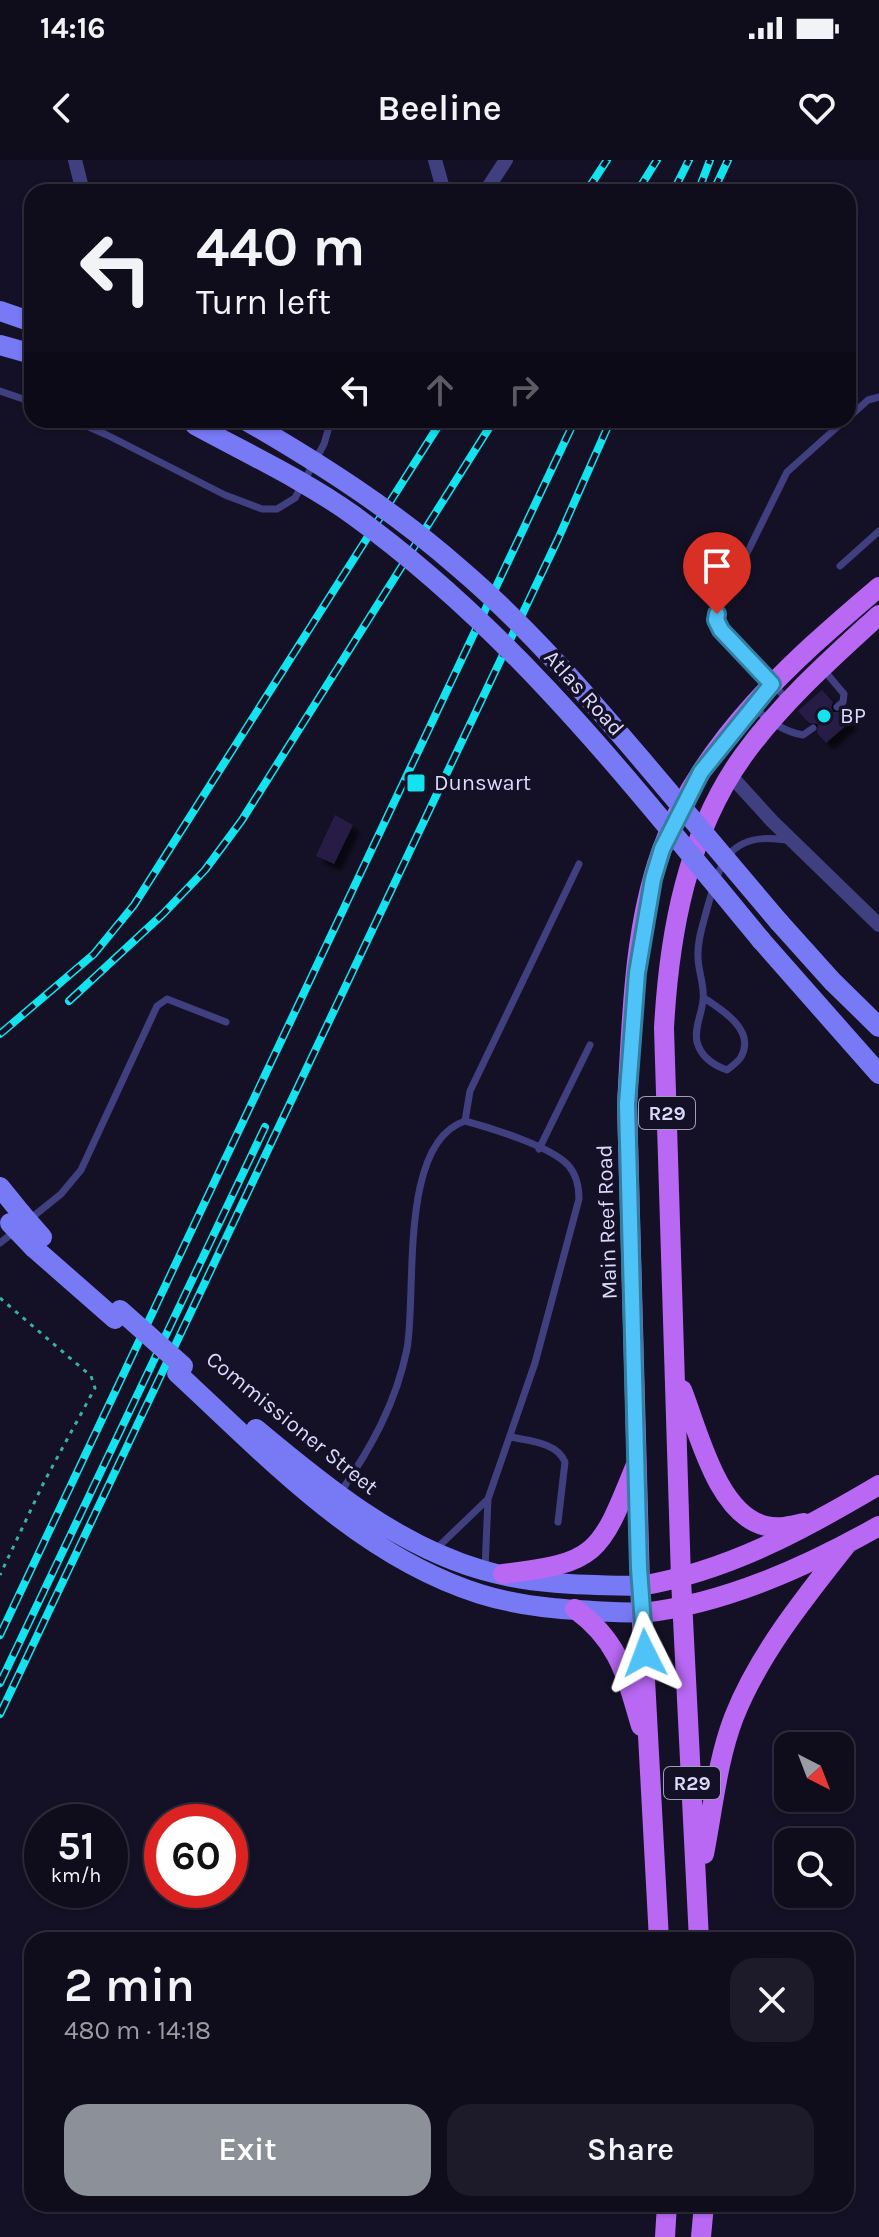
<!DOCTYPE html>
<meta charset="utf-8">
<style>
:root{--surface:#0f0d1c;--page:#1d1b29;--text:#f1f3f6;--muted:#9b9ca3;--line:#2f2d3b;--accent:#8c9099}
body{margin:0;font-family:Karla,sans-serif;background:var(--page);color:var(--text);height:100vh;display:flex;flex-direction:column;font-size:30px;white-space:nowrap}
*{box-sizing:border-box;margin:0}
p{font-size:26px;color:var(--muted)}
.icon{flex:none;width:44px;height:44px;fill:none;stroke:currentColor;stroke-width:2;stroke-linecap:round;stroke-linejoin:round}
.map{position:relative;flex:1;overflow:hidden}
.sheet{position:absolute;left:24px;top:1772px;width:830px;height:280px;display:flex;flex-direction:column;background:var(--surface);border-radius:24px;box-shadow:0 2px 6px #0004,0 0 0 2px var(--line)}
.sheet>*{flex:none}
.top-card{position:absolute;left:24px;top:24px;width:832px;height:244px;border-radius:24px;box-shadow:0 2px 6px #0004,0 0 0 2px var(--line);background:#0f0d1c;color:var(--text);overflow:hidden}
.needle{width:52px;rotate:138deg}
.buttons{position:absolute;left:774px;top:1572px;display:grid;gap:16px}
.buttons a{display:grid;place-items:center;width:80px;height:80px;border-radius:16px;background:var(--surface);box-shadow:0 2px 6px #0004,0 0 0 2px var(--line);font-size:40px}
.speed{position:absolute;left:24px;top:1644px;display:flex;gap:16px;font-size:40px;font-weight:700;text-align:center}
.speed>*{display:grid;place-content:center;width:104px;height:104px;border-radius:50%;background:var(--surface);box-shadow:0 2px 6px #0004,0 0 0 2px var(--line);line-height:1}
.speed small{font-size:20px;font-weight:400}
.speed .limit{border:12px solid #d22;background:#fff;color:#111}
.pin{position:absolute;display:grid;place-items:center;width:68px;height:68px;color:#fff;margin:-82px -34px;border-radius:50% 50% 50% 0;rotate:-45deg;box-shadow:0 0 8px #0007}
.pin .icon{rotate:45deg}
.me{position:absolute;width:88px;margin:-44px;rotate:357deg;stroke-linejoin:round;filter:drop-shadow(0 0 6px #0008)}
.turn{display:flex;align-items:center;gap:28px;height:168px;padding:0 40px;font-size:36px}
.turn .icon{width:104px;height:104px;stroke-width:2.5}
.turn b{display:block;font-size:56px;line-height:68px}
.lanes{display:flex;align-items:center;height:76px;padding:0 40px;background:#0003;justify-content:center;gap:40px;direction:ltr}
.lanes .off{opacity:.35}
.round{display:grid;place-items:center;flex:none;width:84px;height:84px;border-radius:24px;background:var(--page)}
.head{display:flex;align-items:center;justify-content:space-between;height:136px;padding:0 40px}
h1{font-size:48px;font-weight:600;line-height:60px}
.button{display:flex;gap:16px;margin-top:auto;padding:16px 40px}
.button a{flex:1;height:92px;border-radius:24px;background:var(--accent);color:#fff;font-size:32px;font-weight:600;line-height:92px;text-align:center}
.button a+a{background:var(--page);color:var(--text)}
.status{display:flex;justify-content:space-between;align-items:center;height:56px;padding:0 40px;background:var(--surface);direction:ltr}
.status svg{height:22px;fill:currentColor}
header{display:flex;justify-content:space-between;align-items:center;height:104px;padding:0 40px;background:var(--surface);font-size:36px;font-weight:600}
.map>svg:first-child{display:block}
</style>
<div class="status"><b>14:16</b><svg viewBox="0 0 49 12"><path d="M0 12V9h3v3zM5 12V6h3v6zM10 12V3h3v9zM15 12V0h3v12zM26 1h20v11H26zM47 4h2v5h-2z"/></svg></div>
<header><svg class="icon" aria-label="back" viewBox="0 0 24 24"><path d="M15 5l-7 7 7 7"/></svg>Beeline<svg class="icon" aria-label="heart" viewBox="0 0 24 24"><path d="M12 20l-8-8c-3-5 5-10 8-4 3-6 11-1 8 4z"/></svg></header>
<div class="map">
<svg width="879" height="2077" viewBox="0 0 879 2077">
<defs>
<filter id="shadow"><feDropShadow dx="7" dy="7" stdDeviation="2" flood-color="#0009"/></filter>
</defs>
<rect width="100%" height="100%" fill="#141126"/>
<path fill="#251f45" filter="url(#shadow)" d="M822 530 833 542 831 547 833 552H841L850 562 826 583 817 573 818 564 809 563 798 551Z
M335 655 353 665 334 704 316 696Z"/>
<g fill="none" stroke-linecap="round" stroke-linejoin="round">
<path stroke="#39b0a4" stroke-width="3" stroke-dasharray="4 6" stroke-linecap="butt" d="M0 1138 91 1216 95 1228 44 1322 0 1415"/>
<path stroke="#404081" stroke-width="7" d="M0 231 32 242
M848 258 868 240 879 237
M73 260 107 275 225 335 262 349H277L295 338 324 284 331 260
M840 406 879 371
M823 509 844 534 843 542 837 547
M787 539 721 470 716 460 717 454 787 312 845 260
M754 548C768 560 784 572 803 575L813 568
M704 838C722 850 756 870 741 897 739 901 731 907 727 910 713 905 701 897 697 882 694 867 702 854 703 840 705 826 698 811 698 797 697 781 703 764 707 749 720 702 729 671 786 680
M465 961 470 931 579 704
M539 989 590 885
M30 1059 61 1034 81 1010 157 846 167 839 226 862
M0 1083 14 1072
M511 1277C529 1281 557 1282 565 1302L558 1362
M340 1333C371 1288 396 1243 407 1189 417 1133 398 983 465 961 491 968 550 986 568 1005 577 1015 579 1026 579 1039L535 1203 488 1339 485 1409
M435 1390 488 1339"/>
<path stroke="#404081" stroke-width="14" d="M75 0 83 32
M435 0 444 32
M485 32 506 0
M731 616 772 661 879 765"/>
<path stroke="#7779f5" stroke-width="20" d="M0 151 32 162
M0 185 32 194
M779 762 832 821 879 867
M761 780 879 914
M0 1027 21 1053
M34 1088 115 1159
M177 1213C267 1296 359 1396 480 1434 531 1450 589 1451 643 1453
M256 1269C323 1325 396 1385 482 1410 533 1425 587 1425 640 1426"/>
<path stroke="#b968f4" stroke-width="20" d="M682 1230C698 1270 717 1355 766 1366 779 1369 791 1366 804 1363
M503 1414C597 1403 600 1394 635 1307
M640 1426C728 1411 803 1370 879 1325
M575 1449C620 1482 626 1516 641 1566
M643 1453C726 1443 806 1407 879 1366
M704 1694C713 1649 717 1601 734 1557 759 1494 805 1437 847 1384
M659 1780 640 1426 627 944C632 861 633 771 661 692 700 582 793 500 879 427
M699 1780 681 1419 664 868C669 774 687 674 743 596 782 542 831 499 879 455
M665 2077 667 2044
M701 2077 704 2044"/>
<defs>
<path id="rail" d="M586 32 607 0
M637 32 657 0
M673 32 689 0
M698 32 710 0
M713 32 728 0
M69 841 163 754 205 710 242 660 494 260
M0 874 94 794 134 745 442 260
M0 1475 575 260
M0 1523 265 967
M0 1554 558 379 609 264"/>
</defs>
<use href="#rail" stroke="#13e3ee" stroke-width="8"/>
<use href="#rail" stroke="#141126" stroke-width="5" stroke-dasharray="15" stroke-linecap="butt"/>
<path stroke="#7779f5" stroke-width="20" d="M245 260C321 304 393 350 459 408 526 465 585 533 642 600 688 654 734 708 779 762
M195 265C248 294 304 320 353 355 514 471 635 628 761 780
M21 1053 42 1077
M10 1063 34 1088
M120 1150 183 1206"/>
</g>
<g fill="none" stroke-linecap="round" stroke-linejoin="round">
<defs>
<path id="route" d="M645 1493 639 1408 627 944 637 813 653 719 662 689 701 612 772 524 721 470 716 460 717 454"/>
</defs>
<use href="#route" stroke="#337fa1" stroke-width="20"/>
<use href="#route" stroke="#4fc3f7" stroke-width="14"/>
</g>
<g fill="#13e3ee" stroke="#141126" stroke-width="3">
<circle cx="824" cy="556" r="8"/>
<rect x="406" y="613" width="20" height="20" rx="4"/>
</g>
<g text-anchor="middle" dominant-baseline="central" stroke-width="7" stroke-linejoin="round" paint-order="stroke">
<g fill="#141126" stroke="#9f9dbc" stroke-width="2">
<rect x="639" y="937" width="56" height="32" rx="6"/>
<rect x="664" y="1607" width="56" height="32" rx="6"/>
</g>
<g font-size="20" font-weight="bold" fill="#dbd9fc">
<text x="667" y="953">R29</text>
<text x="692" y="1623">R29</text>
</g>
<g font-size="22" fill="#dbd9fc" stroke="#141126">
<text transform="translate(584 533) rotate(48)">Atlas Road</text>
<text transform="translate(607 1062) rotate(-92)">Main Reef Road</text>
<text transform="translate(292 1263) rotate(39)">Commissioner Street</text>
</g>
<g font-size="22" fill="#dbd9fc" stroke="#141126" text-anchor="start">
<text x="840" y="556">BP</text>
<text x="434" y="623">Dunswart</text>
</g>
</g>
</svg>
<div class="buttons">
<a><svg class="needle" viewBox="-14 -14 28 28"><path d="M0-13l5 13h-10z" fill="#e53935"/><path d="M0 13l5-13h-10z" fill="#9b9ca3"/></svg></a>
<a><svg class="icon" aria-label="search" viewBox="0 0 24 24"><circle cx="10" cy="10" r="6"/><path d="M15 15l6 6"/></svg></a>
</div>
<div class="speed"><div>51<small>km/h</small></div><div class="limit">60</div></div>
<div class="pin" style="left:717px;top:454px;background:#d93025"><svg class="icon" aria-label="arrive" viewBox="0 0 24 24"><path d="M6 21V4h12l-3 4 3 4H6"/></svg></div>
<svg class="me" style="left:645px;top:1493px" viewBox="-20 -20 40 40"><path d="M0-17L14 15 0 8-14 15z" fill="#4fc3f7" stroke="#fff" stroke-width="4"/></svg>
<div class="top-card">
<div class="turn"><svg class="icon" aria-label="left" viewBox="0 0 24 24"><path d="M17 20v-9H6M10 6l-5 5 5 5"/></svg><div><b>440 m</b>Turn left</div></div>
<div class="lanes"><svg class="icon" aria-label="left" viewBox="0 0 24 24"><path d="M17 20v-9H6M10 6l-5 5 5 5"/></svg><svg class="icon off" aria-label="ahead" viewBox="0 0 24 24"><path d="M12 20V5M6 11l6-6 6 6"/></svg><svg class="icon off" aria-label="right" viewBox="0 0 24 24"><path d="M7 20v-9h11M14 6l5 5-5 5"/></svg></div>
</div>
<section class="sheet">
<div class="head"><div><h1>2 min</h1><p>480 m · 14:18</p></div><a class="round"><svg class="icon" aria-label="close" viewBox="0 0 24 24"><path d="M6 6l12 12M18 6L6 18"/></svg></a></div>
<div class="button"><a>Exit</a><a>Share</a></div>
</section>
</div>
